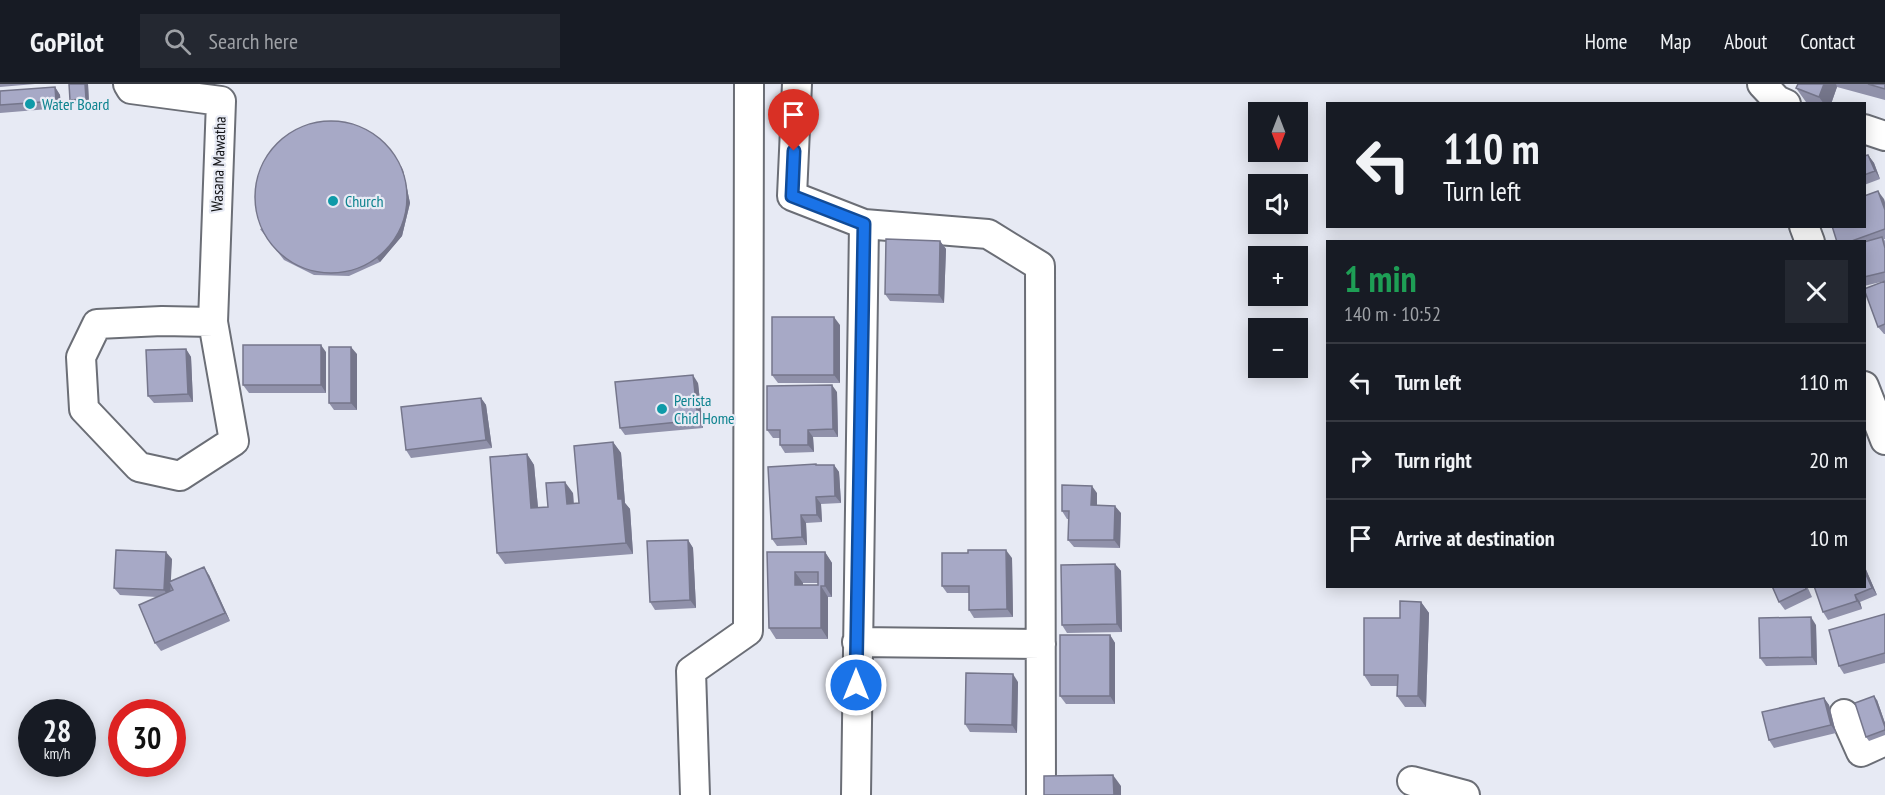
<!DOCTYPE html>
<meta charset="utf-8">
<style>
:root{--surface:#171b24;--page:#242831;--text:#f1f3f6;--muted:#9ea1a6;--line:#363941}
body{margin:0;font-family:"PT Sans Narrow",sans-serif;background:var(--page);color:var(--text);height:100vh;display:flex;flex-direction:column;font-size:22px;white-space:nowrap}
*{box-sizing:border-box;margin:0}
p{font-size:20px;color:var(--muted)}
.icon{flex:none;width:33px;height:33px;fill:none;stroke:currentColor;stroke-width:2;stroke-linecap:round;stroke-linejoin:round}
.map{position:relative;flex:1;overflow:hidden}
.details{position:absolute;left:1326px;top:156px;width:540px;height:348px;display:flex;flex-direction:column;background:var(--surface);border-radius:0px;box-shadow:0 3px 15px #0003}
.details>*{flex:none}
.top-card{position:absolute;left:1326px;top:18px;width:540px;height:126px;border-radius:0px;box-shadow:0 3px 15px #0003;background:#171b24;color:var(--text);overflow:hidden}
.needle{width:39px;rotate:180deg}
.fabs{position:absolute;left:1248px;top:18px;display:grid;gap:12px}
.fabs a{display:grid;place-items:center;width:60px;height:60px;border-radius:0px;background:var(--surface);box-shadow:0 3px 15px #0003;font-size:30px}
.speed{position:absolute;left:18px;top:615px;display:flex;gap:12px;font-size:30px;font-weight:700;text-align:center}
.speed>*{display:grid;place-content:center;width:78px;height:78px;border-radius:50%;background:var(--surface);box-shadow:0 3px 15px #0003;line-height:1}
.speed small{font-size:15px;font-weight:400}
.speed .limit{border:9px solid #d22;background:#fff;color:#111}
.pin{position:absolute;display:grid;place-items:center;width:51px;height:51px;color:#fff;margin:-62px -26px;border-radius:50% 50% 50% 0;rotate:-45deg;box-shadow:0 0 6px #0007}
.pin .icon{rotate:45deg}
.me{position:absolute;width:66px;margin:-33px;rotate:0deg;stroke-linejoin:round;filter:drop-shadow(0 0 4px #0008)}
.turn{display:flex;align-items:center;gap:21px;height:126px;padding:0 18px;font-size:27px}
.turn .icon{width:78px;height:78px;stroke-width:2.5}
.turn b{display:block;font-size:42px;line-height:51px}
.round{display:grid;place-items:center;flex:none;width:63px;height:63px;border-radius:0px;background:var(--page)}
.headline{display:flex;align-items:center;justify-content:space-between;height:102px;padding:0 18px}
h1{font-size:36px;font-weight:600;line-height:45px;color:#1e9e55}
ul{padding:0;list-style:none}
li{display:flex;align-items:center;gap:18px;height:78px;padding:0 18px;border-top:2px solid var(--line)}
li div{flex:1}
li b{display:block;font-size:22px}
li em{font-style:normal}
header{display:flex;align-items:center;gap:36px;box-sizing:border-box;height:84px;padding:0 30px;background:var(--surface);border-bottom:2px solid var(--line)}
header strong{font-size:28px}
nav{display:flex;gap:33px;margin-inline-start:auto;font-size:21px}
.search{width:420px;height:54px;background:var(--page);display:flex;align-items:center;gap:15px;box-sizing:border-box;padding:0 21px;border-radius:0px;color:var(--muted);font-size:22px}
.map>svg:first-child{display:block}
</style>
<header>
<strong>GoPilot</strong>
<div class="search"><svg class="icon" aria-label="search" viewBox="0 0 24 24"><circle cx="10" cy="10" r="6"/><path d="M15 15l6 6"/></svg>Search here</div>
<nav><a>Home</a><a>Map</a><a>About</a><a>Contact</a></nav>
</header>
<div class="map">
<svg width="1885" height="711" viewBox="0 0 1885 711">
<rect width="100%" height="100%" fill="#e7eaf4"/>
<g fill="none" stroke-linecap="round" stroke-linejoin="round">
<defs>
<path id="minor" d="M128 0 131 5 221 17 213 238 234 357 180 392 139 383 84 325 81 273 97 240 162 237 213 238
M797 0 792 112 864 140 856 711
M1762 0 1777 16 1786 20
M1864 45 1885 52
M864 140 988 150 1040 182 1041 711
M1804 142 1810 158
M1864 302 1885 356
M857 558 1041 560
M1844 630 1861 668 1885 657
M1412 697 1465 711
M695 711 691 587 748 547 749 0"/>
</defs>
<use href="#minor" stroke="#6b6e76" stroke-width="32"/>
<use href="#minor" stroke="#fff" stroke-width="28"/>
</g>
<path fill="#9091aa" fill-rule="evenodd" d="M0 0H35L0 3Z
M88 0 89 19 73 20 70 16Z
M1798 0H1885V16L1837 3 1831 20H1810L1806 18 1796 4Z
M55 3 60 11 61 24 0 29V7Z
M1868 71 1874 79 1880 95 1864 101V72Z
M403 86 410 119 402 152 380 178 349 192 314 191 284 176 260 145Z
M1884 115 1885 119V155H1884L1885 157V197L1864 202V158H1837Z
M940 157 946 165 944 219 890 217 885 210Z
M1885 197V250H1884L1878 243Z
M840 241V299H778L772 291Z
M186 265 191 273 193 318 154 319 148 312Z
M326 268V309H249L243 301Z
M357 270V326H334L329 319Z
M698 299 703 344 625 351 620 344Z
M837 308 838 353H813L814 368 785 369 780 361V354H773L767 346Z
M481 314 486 321 492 364 411 374 406 366Z
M613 358 621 369 625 419 630 425 633 470 505 480 497 469 527 370 534 381 538 423H548L573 409 574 420 579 419Z
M817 381H834L839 388 841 419 821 420 822 438 806 439 807 461 777 462 772 455Z
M1097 409V421L1121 429 1120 464 1074 463 1068 456 1069 435H1067L1062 427Z
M688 456 693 464 696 524 655 526 650 518Z
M767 468H825L832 479V513H828V555H776L769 544ZM803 499H818V501H803Z
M1012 474 1013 533 974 534 969 526V509H947L942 502Z
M172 475 170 497 209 491 230 537 161 567 155 559 157 513 120 511 114 504Z
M1115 480 1121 487 1122 548 1067 549 1062 541Z
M1864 481 1877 511 1860 518 1862 525 1828 536 1823 528Z
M1772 502H1807L1812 513 1785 526 1779 518Z
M1421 518 1429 529 1426 623H1405L1397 612V602H1371L1364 591 1400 534Z
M1885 530V579L1844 590 1839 582Z
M1816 541 1817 581 1766 582 1760 574Z
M1110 551 1115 559V620H1066L1060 612Z
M1018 598 1017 649 970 648 965 640Z
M1824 614 1829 621 1836 649 1774 664 1769 656Z
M1877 616 1885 639V651L1869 657 1866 653Z"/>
<path fill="#75768b" d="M85 0H88L89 19 86 15Z
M1824 0H1836L1837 3 1831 20H1824L1819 13Z
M55 3 60 11 61 24 56 17Z
M1868 71 1874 79 1880 95 1875 87Z
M401 82 403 86 410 119 402 152 380 178 377 174Z
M1878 107 1884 115 1885 119V126Z
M940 157 946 165 944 219 939 211Z
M834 233 840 241V299L834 291Z
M321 261 326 268V309L321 301Z
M351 263 357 270V326L351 319Z
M186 265 191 273 193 318 188 310Z
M693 291 698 299 703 344 698 336Z
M832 301 837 308 838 353 833 345Z
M481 314 486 321 492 364 486 356Z
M808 346 813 353 814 368 808 361Z
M613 358 621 369 625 419 630 425 633 470 626 459 618 415Z
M527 370 534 381 539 435 531 424Z
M834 381 839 388 841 419 835 412Z
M565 398 573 409 574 431 567 420Z
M1092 402 1097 409V428L1091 421Z
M816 413 821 420 822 438 817 431Z
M1115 422 1121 429 1120 464 1114 456Z
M801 431 806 439 807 461 802 453Z
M688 456 693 464 696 524 690 516Z
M1006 466 1012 474 1013 533 1007 525Z
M166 468 172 475 170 514 164 506Z
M825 468 832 479V513L825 502Z
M1115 480 1121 487 1122 548 1117 540Z
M1864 481 1877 511 1872 504 1864 486Z
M204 483 209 491 230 537 225 529Z
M795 488 803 499V512L795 501Z
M821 502 828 513V555L821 544Z
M1855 511 1860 518 1862 525 1857 517Z
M1421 518 1429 529 1426 623 1418 612Z
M1811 533 1816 541 1817 581 1812 573Z
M1110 551 1115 559V620L1110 612Z
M1013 590 1018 598 1017 649 1012 641Z
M1874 612 1877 616 1885 639V643Z
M1824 614 1829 621 1836 649 1831 641Z
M1113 691 1121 702V711H1114Z"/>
<path fill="#a7a9c6" stroke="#75768b" stroke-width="1.5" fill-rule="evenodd" d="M69 0H85L86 15 70 16Z
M1798 0H1824L1819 13 1796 4Z
M1868 0H1885V5Z
M55 3 56 17 0 21V7Z
M255 113a76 76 0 1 1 152 0a76 76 0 1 1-152 0Z
M1868 71 1875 87 1864 91V72Z
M1878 107 1885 126V145L1849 158H1837L1832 142H1864V112Z
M1882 153 1885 164V188L1864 193V158Z
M886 155 940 157 939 211 885 210Z
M1885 197V240L1878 243 1864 205Z
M772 233H834V291H772Z
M243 261H321V301H243Z
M329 263H351V319H329Z
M186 265 188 310 148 312 146 266Z
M693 291 698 336 620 344 615 298Z
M832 301 833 345 808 346V361H780V346H767V302Z
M481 314 486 356 406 366 401 323Z
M613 358 618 415H622L626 459 497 469 490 373 527 370 531 424 548 423 546 399 565 398 567 420 579 419 574 362Z
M816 380V381H834L835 412 816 413 817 431H801L802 453 772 455 768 383Z
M1062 401 1092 402 1091 421 1115 422 1114 456H1068L1069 427H1062Z
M688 456 690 516 650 518 647 457Z
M116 466 166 468 164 506 114 504Z
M968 466H1006L1007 525 969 526V502H942V469H968Z
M767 468H825V502H821V544H769ZM795 488H818V501H795Z
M1115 480 1117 540 1062 541 1061 481Z
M204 483 225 529 155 559 139 521 173 506 169 498Z
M1864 486 1872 504 1855 511 1857 517 1823 528 1814 502H1864Z
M1772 502H1805L1806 505 1779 518Z
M1400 517 1421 518 1418 612H1397L1398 591H1364V534H1400Z
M1885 530V569L1839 582 1829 546Z
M1811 533 1812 573 1760 574 1759 534Z
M1060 551H1110V612H1060Z
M966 589 1013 590 1012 641 965 640Z
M1874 612 1885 643V646L1866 653 1855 619Z
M1824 614 1831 641 1769 656 1762 628Z
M1113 691 1114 711H1044V692Z"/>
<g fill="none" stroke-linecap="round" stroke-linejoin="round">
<defs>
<path id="route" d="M794 67 792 112 864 140 856 601"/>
</defs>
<use href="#route" stroke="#114b97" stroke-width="15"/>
<use href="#route" stroke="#1a73e8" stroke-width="10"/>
</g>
<g fill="#0f9aa8" stroke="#e7eaf4" stroke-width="2">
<circle cx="30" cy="20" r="6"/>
<circle cx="333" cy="117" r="6"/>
<circle cx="662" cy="325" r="6"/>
</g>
<g text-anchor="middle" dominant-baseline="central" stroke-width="4.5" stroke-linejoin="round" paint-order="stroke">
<g font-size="16" fill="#0d838f" stroke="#e7eaf4" text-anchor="start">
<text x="42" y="20">Water Board</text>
<text x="345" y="117">Church</text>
<text x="674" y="316">Perista<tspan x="674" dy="18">Chid Home</tspan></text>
</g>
<g font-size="16" fill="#101114" stroke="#e7eaf4">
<text transform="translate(218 80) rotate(-88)">Wasana Mawatha</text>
</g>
</g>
</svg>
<div class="fabs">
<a><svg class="needle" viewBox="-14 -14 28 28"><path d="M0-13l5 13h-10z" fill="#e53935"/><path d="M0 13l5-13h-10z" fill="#9ea1a6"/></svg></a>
<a><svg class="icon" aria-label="sound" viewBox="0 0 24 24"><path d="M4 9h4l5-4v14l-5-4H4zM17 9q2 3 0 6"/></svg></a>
<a>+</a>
<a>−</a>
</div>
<div class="speed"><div>28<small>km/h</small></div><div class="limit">30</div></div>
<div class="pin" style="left:794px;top:67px;background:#d93025"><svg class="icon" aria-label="arrive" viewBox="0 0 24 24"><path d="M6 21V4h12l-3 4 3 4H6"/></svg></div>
<svg class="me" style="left:856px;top:601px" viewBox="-20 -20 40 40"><circle r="17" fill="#1a73e8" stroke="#fff" stroke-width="3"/><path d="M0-11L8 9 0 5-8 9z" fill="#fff"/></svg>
<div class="top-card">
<div class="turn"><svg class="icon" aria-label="left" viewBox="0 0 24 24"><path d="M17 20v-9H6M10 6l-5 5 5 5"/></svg><div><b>110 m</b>Turn left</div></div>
</div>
<section class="details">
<div class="headline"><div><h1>1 min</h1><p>140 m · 10:52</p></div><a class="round"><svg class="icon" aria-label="close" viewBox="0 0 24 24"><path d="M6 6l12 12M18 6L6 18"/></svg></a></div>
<ul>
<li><svg class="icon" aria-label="left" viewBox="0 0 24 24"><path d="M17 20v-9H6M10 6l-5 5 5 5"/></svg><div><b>Turn left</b></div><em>110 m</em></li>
<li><svg class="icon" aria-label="right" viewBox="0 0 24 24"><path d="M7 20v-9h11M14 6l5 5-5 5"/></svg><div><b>Turn right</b></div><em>20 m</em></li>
<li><svg class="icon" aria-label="arrive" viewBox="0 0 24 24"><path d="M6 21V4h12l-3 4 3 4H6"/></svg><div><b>Arrive at destination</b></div><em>10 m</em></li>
</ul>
</section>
</div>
